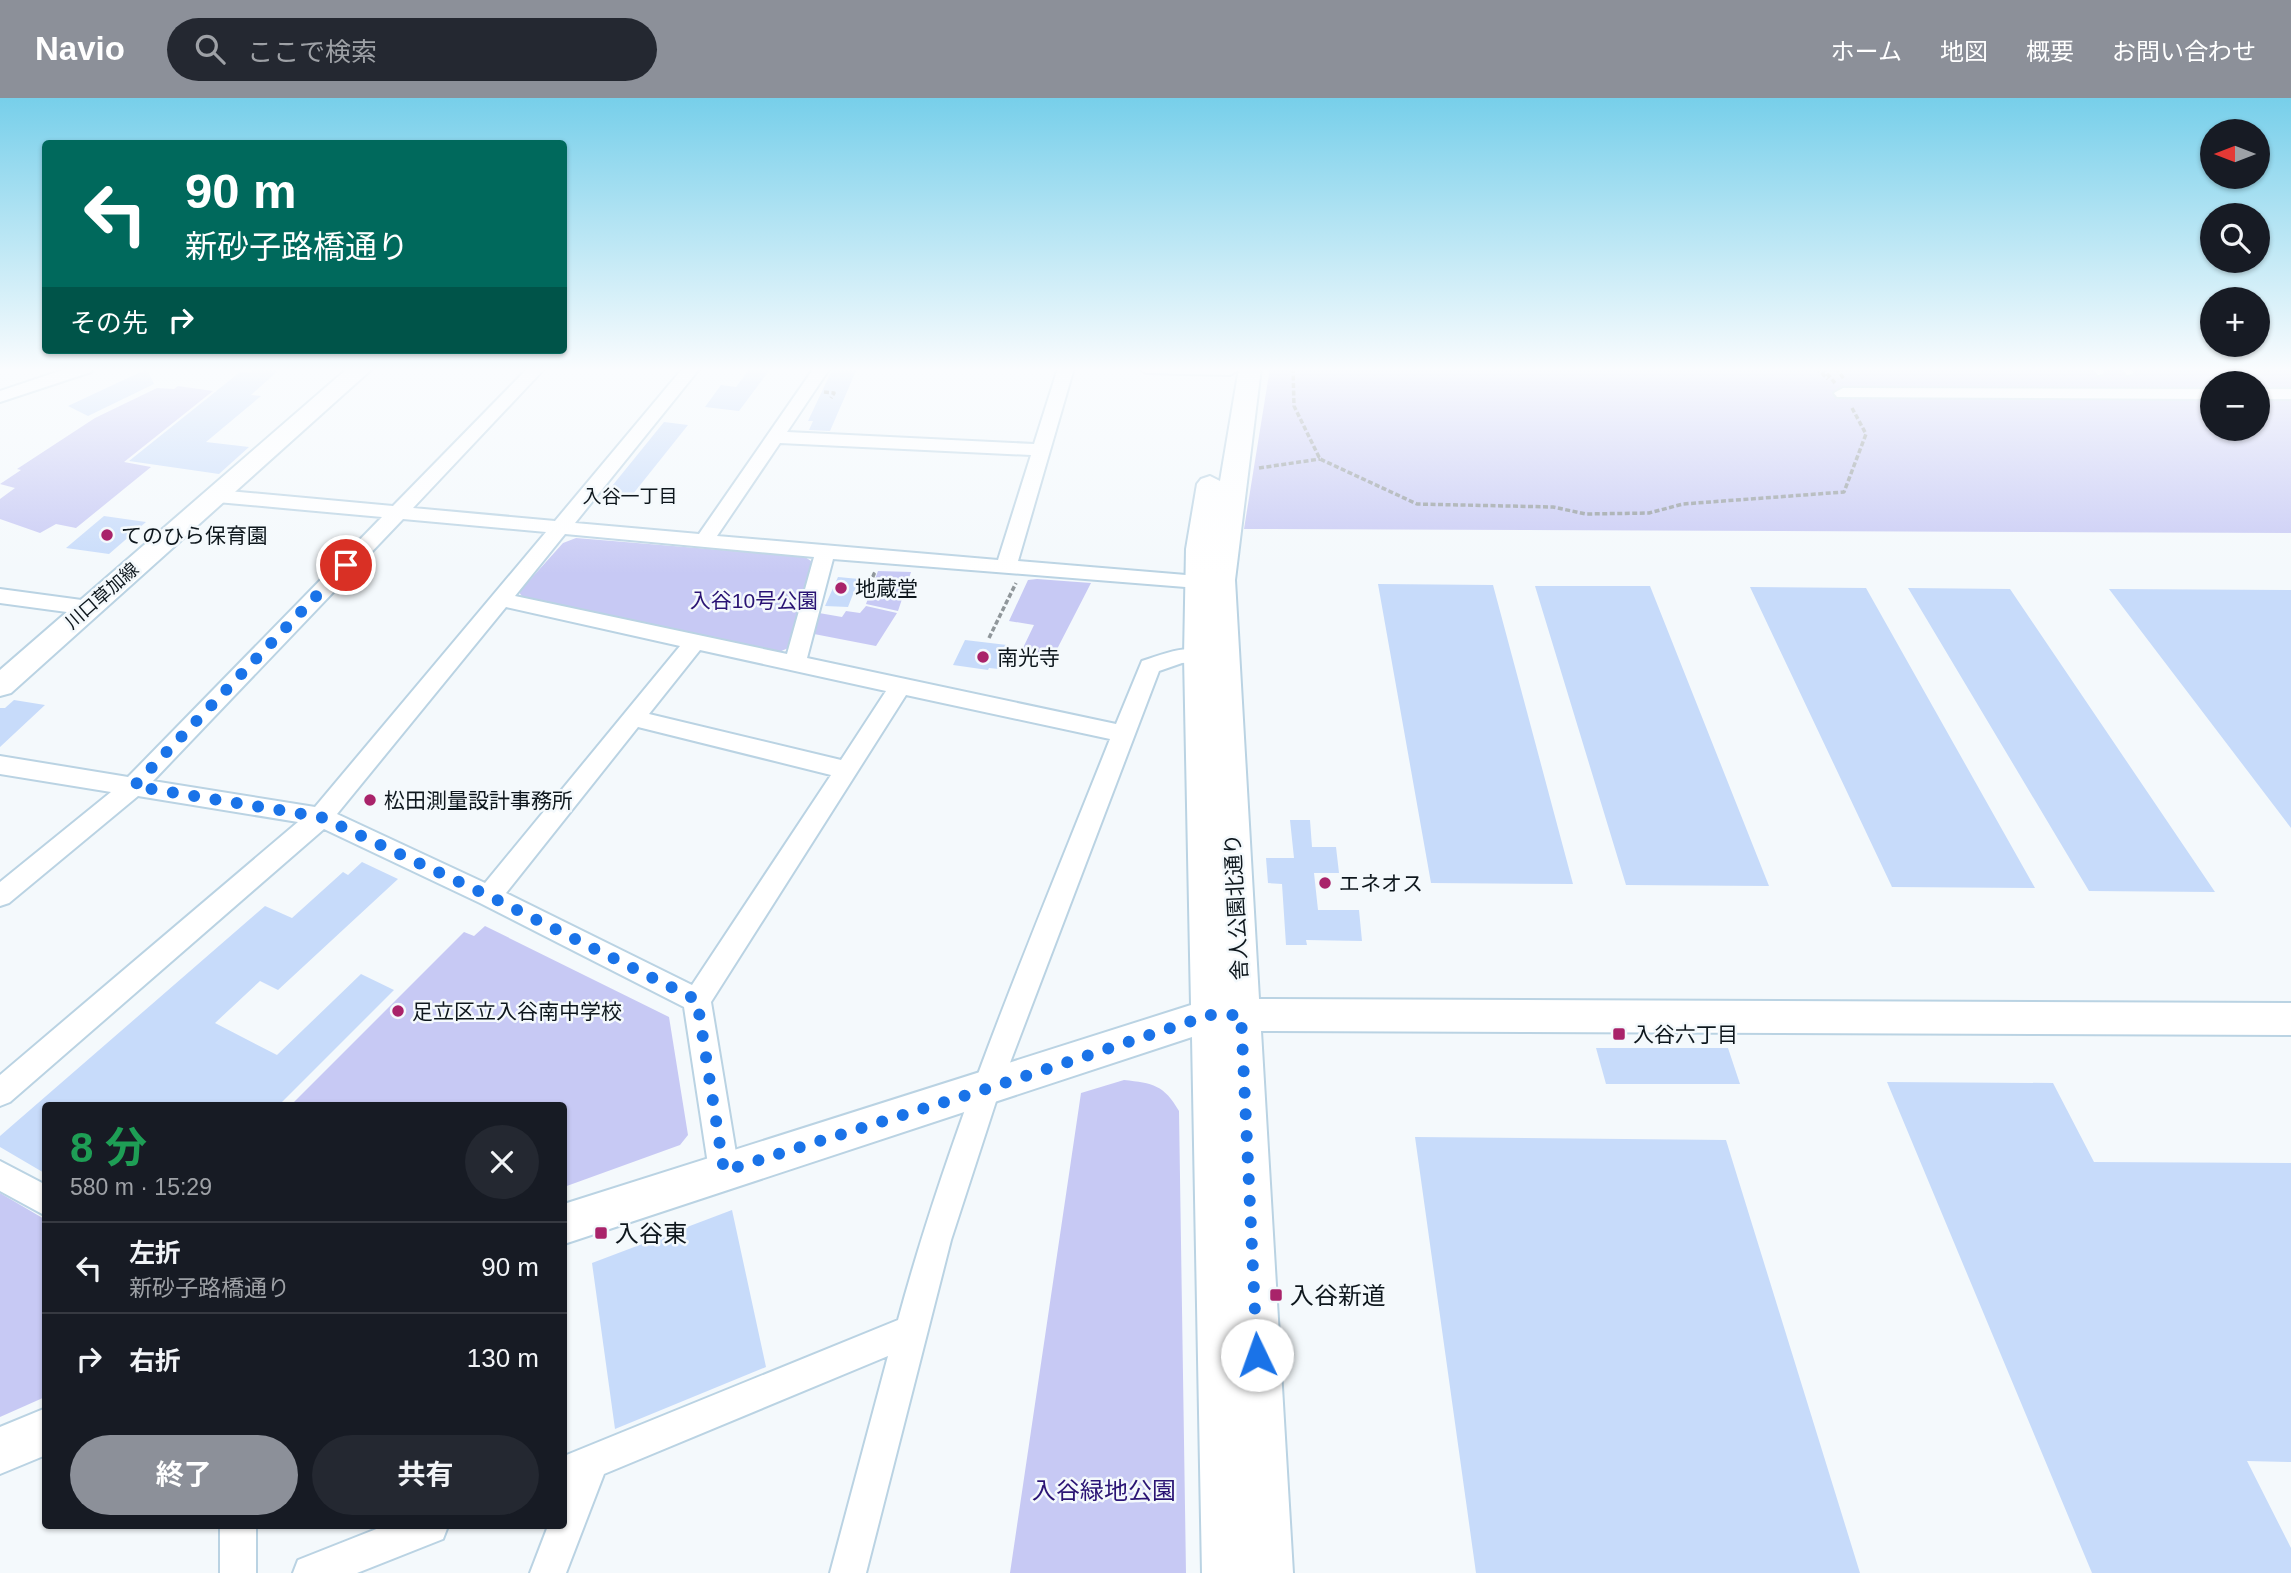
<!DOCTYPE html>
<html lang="ja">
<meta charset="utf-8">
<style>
:root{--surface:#171b24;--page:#242831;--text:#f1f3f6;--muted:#9ea1a6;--line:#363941;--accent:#8c9099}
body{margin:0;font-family:Helvetica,"Noto Sans JP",sans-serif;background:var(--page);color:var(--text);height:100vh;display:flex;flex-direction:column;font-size:26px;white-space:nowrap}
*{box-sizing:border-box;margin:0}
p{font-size:23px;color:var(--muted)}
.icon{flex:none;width:38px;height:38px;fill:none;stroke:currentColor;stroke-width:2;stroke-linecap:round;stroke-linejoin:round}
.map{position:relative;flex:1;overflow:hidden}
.panel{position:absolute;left:42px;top:1004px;width:525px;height:427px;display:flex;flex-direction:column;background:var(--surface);border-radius:7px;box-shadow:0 2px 5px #0004}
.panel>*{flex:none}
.top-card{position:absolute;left:42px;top:42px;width:525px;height:214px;border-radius:7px;box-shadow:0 2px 5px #0004;background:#00695c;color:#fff;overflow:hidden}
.needle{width:46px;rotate:270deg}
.controls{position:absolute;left:2200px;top:21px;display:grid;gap:14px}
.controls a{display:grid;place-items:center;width:70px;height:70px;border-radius:50%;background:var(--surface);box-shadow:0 2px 5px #0004;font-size:35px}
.pin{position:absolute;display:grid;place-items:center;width:60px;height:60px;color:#fff;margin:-30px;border:4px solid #fff;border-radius:50%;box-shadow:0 2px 7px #0007}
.me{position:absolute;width:77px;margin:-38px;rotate:357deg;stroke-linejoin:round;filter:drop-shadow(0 0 5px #0008)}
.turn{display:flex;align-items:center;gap:24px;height:147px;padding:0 28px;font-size:32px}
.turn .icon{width:91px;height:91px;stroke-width:2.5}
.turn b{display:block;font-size:49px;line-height:60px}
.then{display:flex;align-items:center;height:66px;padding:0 28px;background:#0003;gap:14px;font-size:26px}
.round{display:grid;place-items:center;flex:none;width:74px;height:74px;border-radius:37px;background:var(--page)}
.headline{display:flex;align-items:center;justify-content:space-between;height:119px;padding:0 28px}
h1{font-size:42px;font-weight:700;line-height:52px;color:#1e9e55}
.button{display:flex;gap:14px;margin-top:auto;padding:14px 28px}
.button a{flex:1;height:80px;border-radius:42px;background:var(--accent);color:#fff;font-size:28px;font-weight:700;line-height:80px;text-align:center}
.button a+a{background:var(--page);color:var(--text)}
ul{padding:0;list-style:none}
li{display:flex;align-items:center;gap:21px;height:91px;padding:0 28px;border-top:2px solid var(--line)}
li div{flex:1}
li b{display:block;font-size:26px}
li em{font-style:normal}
header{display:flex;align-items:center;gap:42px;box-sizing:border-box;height:98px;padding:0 35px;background:var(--accent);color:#fff}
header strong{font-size:33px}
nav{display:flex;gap:38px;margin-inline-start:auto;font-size:24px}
.search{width:490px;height:63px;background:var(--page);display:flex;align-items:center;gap:18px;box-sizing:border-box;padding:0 24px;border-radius:38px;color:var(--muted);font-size:26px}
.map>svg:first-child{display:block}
</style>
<header>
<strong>Navio</strong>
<div class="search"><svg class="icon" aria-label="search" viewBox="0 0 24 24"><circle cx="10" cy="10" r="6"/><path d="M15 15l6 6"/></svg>ここで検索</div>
<nav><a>ホーム</a><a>地図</a><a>概要</a><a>お問い合わせ</a></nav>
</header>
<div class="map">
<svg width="2291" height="1475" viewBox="0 0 2291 1475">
<rect width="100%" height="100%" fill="#f4f9fc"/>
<path fill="#c7c9f4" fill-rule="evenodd" d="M1270 270H2291V435L1244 431ZM2212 285H2258V331H2212Z
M178 288 213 293 124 364 151 369 76 430 56 426 40 435 0 421V401L15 390 0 386 21 372 17 371 95 320 157 290 174 291Z
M576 440 805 459 814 465 793 548 779 554 523 500 519 494 563 445Z
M878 473 911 474 898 513 866 506Z
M1037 481 1091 485 1054 557 1022 552 1034 527 1009 523 1028 482Z
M866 508 897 515 876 548 814 536 819 515 842 519 846 513 860 515Z
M485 828 669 919 688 1037 680 1047 564 1089V1008H290L464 834 474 838Z
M1124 982C1153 985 1164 987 1179 1013L1186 1475H1010L1081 995Z
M0 1095 46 1122 45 1299 0 1319Z"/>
<path fill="#c7dbfa" d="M750 270H771L739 313 705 309 721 287 736 289Z
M147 271 154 286 88 318 68 308Z
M253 272 278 273 251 297 261 298 206 344 249 349 219 376 129 363 240 274 250 275Z
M832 272 856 273 830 333 809 332 813 323H808Z
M664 324 688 327 633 396 608 393Z
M104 418 146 424 109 456 66 450Z
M838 479 859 481 848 509 825 508Z
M1378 486 1493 487 1573 786 1431 785Z
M1535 488H1650L1769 788 1626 787Z
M1750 489 1866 490 2035 790 1892 789Z
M1908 490 2010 491 2215 794 2089 793Z
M2109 491 2291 492V730Z
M965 542 1007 547 999 571 989 570 988 572 953 567Z
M14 602 45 607 0 649V610H5Z
M1290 722H1310L1312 749H1336L1339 775H1314L1318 812H1359L1362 843 1306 842 1307 847H1286L1282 786 1268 785 1266 760H1294Z
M362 764 398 781 278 892 260 883 215 925 277 957 361 876 394 892 278 1008H46V1076L0 1049V1038L265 808 292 820 343 774 348 777Z
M1596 950H1728L1740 986H1606Z
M1887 984 2053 985 2094 1064 2291 1065V1364L2247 1363 2291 1450V1475H2092Z
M1415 1039 1726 1042 1860 1475H1476Z
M732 1112 766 1269 615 1331 592 1165Z"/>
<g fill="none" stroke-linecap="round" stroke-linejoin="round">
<defs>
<path id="lane" d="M2093 270H2101L2105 275 2098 277Z
M2121 270H2130L2134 275 2127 277Z"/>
<path id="street" d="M69 270H93L91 274 0 304V293Z
M528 270H545L413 410 555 423 683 270H700L575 425 699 436 814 270H830L787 334 1034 346 1058 270H1074L1018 463 1198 478 1205 479 1208 484 1205 489 1198 490 833 461 807 560 1116 626 1142 563C1164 556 1184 547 1207 553L1210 558 1207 563 1182 565 1159 573 1000 991 951 1142 866 1475H830L888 1258 604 1376 566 1475H530L548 1428H564V1358L898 1222C952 1023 1034 833 1110 641L906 597 711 904 739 1073 735 1083 724 1087 713 1083 709 1073 684 909 480 805 324 731 10 1004 0 1008V977L298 724 138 698 9 805 0 808V784L111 694 0 676V658L128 679 382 419 217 404 208 398 210 394 217 392 393 408ZM780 345 1031 357 998 462 717 438ZM403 421 546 434 315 709 153 683ZM565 436 814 459 787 556 515 498ZM506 509 680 548 485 785 337 716ZM700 552 886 593 841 662 649 616ZM638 629 831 677 692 887 506 795Z
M1138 270H1237L1238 272 1230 277 1146 275Z
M1843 290 2212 291V301L1837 299 1834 295Z
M2258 291H2291V301H2258Z
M0 491 89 503 96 505 99 510 96 515 89 517 0 505Z
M0 1063 46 1087V1118L0 1093Z
M220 1428H256V1475H220Z
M384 1428H448L443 1441 357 1475H293L298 1462Z"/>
<path id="secondary" d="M348 270H373L11 595 0 598V572Z
M1239 270H1261L1235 482 1259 901 2291 905V937L1261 933 1293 1475H1202L1192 939 564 1146V1106L1191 907 1184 558 1186 451 1197 386 1201 381 1210 378 1220 383Z
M46 1310V1357L0 1376V1329Z"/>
</defs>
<use href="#lane" stroke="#bad3e3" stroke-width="4"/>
<use href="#street" stroke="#bad3e3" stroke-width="4"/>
<use href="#secondary" stroke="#bad3e3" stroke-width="4"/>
<path stroke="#90979b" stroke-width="3.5" stroke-dasharray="5 2.5" stroke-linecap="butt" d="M1293 270 1294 308 1320 361 1417 406 1553 409 1586 416 1649 415 1683 406 1844 394 1866 336 1852 310
M1816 270 1828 281
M1822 270 1835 285
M1836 270 1844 281
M824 294 834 295 831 300
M1259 370 1320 361
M867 493 874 476 871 475
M989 540 1016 485"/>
<use href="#lane" fill="#fff" fill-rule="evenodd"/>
<use href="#street" fill="#fff" fill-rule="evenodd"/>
<use href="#secondary" fill="#fff" fill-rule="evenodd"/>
</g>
<linearGradient id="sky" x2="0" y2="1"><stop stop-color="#77cfea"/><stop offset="0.57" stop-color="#fafcfe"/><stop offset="1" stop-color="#fafcfe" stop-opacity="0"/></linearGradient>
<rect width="2291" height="476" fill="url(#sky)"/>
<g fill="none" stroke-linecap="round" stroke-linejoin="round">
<path stroke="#1a73e8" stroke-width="12" stroke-dasharray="0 21.6" d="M346 467 134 688 321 719 489 798 697 902 724 1073 986 991 1210 917H1241L1257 1257"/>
</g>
<g fill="#a9236a" stroke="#f4f9fc" stroke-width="2.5">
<circle cx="107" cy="437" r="7"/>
<circle cx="841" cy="490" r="7"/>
<circle cx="983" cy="559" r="7"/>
<circle cx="370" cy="702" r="7"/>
<circle cx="1325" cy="785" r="7"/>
<circle cx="398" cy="913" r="7"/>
<rect x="1612" y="929" width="14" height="14" rx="3.5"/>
<rect x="594" y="1128" width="14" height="14" rx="3.5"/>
<rect x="1269" y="1190" width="14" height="14" rx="3.5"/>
</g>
<g text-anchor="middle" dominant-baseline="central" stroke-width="5" stroke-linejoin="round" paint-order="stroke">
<g font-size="18" fill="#0e171d" stroke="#f4f9fc">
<text transform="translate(102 498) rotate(-41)">川口草加線</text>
</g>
<g font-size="19" fill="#0e171d" stroke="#f4f9fc">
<text x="630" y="398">入谷一丁目</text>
</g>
<g font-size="21" fill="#0e171d" stroke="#f4f9fc" text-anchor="start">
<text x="121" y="437">てのひら保育園</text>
<text x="855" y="490">地蔵堂</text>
<text x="997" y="559">南光寺</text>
<text x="384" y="702">松田測量設計事務所</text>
<text x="1339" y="785">エネオス</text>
<text x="412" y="913">足立区立入谷南中学校</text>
<text x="1633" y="936">入谷六丁目</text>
</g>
<g font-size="21" fill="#2a1474" stroke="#f4f9fc">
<text x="754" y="502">入谷10号公園</text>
</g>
<g font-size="21" fill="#0e171d" stroke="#f4f9fc">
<text transform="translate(1236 809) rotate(-93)">舎人公園北通り</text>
</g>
<g font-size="24" fill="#0e171d" stroke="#f4f9fc" text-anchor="start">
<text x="615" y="1135">入谷東</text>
<text x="1290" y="1197">入谷新道</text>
</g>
<g font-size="24" fill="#2a1474" stroke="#f4f9fc">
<text x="1104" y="1392">入谷緑地公園</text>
</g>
</g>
</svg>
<div class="controls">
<a><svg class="needle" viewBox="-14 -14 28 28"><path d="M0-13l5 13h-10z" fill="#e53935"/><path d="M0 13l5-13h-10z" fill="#9ea1a6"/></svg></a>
<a><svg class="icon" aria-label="search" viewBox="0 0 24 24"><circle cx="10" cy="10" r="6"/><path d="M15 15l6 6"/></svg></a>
<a>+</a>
<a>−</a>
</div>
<div class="pin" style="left:346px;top:467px;background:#d93025"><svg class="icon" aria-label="arrive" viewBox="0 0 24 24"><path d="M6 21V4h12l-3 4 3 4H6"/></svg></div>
<svg class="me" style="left:1257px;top:1257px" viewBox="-20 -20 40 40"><circle r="19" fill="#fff"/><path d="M0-13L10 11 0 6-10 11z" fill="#1a73e8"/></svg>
<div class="top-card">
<div class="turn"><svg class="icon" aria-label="left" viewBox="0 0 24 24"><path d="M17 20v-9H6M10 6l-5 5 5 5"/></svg><div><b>90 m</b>新砂子路橋通り</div></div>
<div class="then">その先<svg class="icon" aria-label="right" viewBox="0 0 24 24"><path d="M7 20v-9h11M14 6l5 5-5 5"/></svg></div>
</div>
<section class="panel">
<div class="headline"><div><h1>8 分</h1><p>580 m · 15:29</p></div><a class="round"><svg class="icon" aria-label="close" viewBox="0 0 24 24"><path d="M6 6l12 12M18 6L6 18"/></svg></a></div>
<ul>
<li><svg class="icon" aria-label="left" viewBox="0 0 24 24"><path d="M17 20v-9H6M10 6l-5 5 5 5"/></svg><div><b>左折</b><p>新砂子路橋通り</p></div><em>90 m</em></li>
<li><svg class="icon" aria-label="right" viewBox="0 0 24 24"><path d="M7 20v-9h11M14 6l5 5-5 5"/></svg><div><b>右折</b></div><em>130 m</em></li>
</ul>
<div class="button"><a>終了</a><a>共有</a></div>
</section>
</div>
